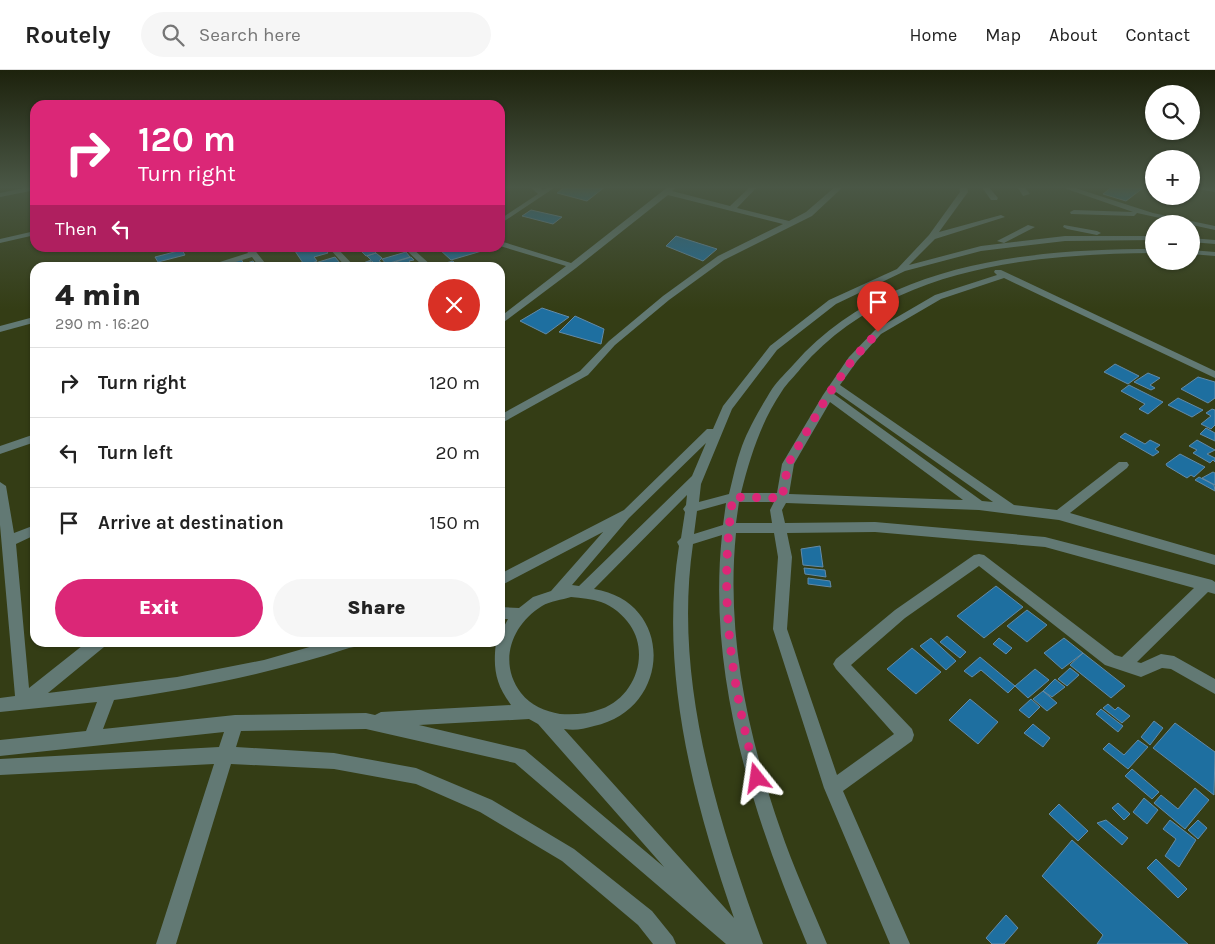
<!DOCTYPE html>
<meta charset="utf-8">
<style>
:root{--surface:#fff;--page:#f6f6f6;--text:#222;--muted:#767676;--line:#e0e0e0;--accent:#db2777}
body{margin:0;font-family:Karla,sans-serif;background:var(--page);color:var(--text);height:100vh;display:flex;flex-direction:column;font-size:19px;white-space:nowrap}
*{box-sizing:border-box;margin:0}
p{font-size:16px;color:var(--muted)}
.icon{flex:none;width:28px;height:28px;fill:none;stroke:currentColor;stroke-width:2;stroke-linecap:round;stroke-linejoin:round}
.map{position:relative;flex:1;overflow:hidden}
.details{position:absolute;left:30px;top:192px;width:475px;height:385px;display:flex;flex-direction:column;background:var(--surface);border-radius:15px;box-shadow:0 1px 4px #0004}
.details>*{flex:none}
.banner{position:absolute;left:30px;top:30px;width:475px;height:152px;border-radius:15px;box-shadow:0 1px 4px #0004;background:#db2777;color:#fff;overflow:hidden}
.tools{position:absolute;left:1145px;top:15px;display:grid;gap:10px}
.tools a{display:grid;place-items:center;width:55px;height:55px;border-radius:50%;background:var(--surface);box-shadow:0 1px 4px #0004;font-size:25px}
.pin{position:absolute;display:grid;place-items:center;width:42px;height:42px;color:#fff;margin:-51px -21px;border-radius:50% 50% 50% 0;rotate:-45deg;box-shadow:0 0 5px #0007}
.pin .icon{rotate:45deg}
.me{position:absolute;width:55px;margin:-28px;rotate:345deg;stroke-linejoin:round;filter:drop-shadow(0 0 4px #0008)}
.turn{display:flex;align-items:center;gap:18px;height:105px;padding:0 25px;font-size:22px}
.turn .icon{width:65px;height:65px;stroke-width:2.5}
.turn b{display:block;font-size:35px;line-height:42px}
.then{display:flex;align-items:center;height:48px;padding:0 25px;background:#0003;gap:10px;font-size:19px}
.round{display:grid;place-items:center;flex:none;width:52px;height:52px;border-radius:26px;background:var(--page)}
.headline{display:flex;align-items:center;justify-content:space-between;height:85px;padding:0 25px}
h1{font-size:30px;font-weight:800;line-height:38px}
.action{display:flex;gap:10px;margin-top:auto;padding:10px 25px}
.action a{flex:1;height:58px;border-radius:30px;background:var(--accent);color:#fff;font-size:20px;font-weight:800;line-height:58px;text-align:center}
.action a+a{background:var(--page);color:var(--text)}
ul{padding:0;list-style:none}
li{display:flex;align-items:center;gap:15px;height:70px;padding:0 25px;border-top:1px solid var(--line)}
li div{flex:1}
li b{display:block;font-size:19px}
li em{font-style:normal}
header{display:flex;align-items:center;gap:30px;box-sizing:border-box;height:70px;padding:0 25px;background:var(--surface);border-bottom:1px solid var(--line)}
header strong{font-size:24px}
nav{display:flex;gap:28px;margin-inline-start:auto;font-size:18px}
.search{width:350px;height:45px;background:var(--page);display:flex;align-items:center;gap:12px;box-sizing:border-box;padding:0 18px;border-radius:28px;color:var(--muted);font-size:19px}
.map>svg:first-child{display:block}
</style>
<header>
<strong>Routely</strong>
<div class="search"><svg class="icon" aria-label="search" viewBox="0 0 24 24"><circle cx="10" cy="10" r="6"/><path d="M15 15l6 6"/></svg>Search here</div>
<nav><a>Home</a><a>Map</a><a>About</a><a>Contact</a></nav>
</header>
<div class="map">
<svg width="1215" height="874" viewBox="0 0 1215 874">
<rect width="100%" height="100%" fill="#343d15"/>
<path fill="#1e6fa0" stroke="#638aa7" d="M566 116H606L587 131 557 123Z
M1113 116H1135L1143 118 1126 131 1103 124Z
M531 140 562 147 553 154 522 146Z
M676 166 717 179 703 191 666 176Z
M293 178H324L328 183 314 187 317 191 305 196Z
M371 178 376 183 366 186 360 180Z
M444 178H492L451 190 439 179Z
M182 180 185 185 158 192 155 187Z
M406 182 410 187 386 194 382 189Z
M376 183 382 188 379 191 384 194 377 196 372 191 358 195 371 190 367 186Z
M335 187 340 193 326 198H307L305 196Z
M411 187 414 190 409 191 415 198H401L395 192Z
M241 189 244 194 253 191 258 197 232 198 228 193Z
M453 191 460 198H441L438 195Z
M542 238 569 247 546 264 520 251Z
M575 246 604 259 601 274 559 262Z
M1115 294 1139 306 1128 314 1104 302Z
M1148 303 1160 308 1150 315 1155 318 1151 320 1134 312Z
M1198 307 1215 312V328L1208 333 1181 319Z
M1129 315 1163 332 1148 344 1139 339 1145 334 1121 321Z
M1178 328 1203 340 1192 347 1168 335Z
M1212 339 1215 340V355L1211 359 1201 354 1211 346 1206 343Z
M1206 358 1215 363V371L1200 364Z
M1125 363 1145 374 1150 370 1160 375 1155 379 1159 382 1153 386 1120 367Z
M1197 370 1215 380 1207 384 1215 388V392L1213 390 1210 393 1193 383 1197 380 1189 376Z
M1180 384 1205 397 1194 407 1191 405 1187 408 1167 396 1166 394Z
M1213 402 1215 403V415L1202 408Z
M1199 407 1214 415 1215 421 1195 410Z
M820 476 823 497 803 495 801 479Z
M804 498 825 500 826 507 805 504Z
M808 508 830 511 831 517 808 514Z
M996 516 1023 537 984 568 957 546Z
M1027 540 1047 555 1027 572 1007 556Z
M947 566 966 582 960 588 940 572Z
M931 568 956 591 946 600 920 576Z
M999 568 1012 578 1006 584 993 574Z
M1064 568 1083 583 1062 599 1044 583Z
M912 578 941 602 916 624 887 599Z
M1083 583 1125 616 1111 628 1070 595Z
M980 587 1015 616 1008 623 981 600 972 607 964 601Z
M1070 598 1079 605 1067 616 1058 609Z
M1035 599 1049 610 1028 628 1015 616Z
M1055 609 1065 617 1052 627 1043 621Z
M1043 621 1057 633 1047 641 1033 629Z
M970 629 998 652 978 674 949 650Z
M1031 629 1040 637 1029 648 1019 640Z
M1108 634 1115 640 1118 637 1130 646 1122 653 1103 638Z
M1101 639 1123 656 1118 662 1096 644Z
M1154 651 1163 658 1150 675 1141 667Z
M1175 653 1215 682 1214 725 1153 678Z
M1033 654 1050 668 1043 677 1024 663Z
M1138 670 1148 677 1128 699 1103 679 1109 673 1124 685Z
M1132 699 1159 722 1152 729 1125 706Z
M1195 718 1209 730 1185 759 1154 733 1161 725 1178 739Z
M1144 728 1158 740 1147 754 1133 742Z
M1118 733 1130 744 1124 750 1112 738Z
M1059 734 1088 761 1078 771 1049 744Z
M1106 750 1128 768 1122 775 1097 753Z
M1170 750 1196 770 1179 797 1165 786 1176 769 1163 759Z
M1198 750 1207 758 1198 769 1188 760Z
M1072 770 1188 874H1097L1103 865 1042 806Z
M1156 789 1187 819 1178 828 1147 798Z
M1006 845 1018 858 1004 874H992L986 868Z"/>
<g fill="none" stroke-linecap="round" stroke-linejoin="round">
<path fill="#627974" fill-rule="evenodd" d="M33 116H35V120L0 127V123Z
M529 116H537L543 120 549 116H557L500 154V149L538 124Z
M669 116H677L672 121 730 136 751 116H758L737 138 789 151 806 142 836 116H844L812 146 724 190 669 230 615 275 588 305 500 354V345L580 301 609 271 663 226 718 186 783 154 668 125 576 198 500 255V247L566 196 500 176V171L571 193Z
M959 116H967L968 122 939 162 1001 145 1005 147 935 169 909 195 981 176 1065 166H1154V170L1065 171 981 181 905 201 836 234 777 280 732 339 701 414 699 432 729 424C733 408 736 392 742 376 748 359 762 335 772 319 778 310 787 302 794 294 883 193 1028 179 1154 179V183C1029 184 888 198 801 298 795 306 787 313 782 321 761 352 750 387 741 423H777L782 394 823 325 849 287 875 260 935 225 997 205 994 202 995 200H1001L1215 301V308L1004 208 941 229 881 264 857 291 840 315 1014 435 1057 440 1119 392H1127L1129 395 1127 398 1070 443 1215 485V495L1059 450 979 440 786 433 782 440 785 453 875 452 1045 467 1212 510 1215 512V524L1208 522 1137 592 1141 593 1161 584 1174 586 1215 609V624L1171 599 1162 598 1141 607 1105 595 979 496 905 548 851 595 912 659 914 665 912 671 843 721 910 874H890L824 718 773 559 778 487 774 463H736C726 563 747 663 780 758 793 797 811 835 827 874H807C753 745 707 606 722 465L693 474C673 610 717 748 763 874H726L515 693 366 659 241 661 236 677 334 683 416 698 492 730 574 779 652 841 673 867 676 874H653L638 855 562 791 480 742 416 714 334 699 231 694 176 874H156L214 694 0 705V689L219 677 224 662 0 686V670L86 661 97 632 0 642V628L15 626 0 455V412L6 416 14 463 35 455V465L16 474 29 618 87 572H106L104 577 48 623 177 607 264 590 327 572H356L354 577 349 578C272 603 194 619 114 630L103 659 235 645 366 643 375 645 381 642 511 635C495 613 493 598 496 572H500V564L508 549H500V537L519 538 533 527 551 521 603 462 500 516V504L624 440 707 359H713L723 336 770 276 829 230 897 199 929 165 960 122ZM836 322 993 432 982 431 834 324ZM830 332 963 430 789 424 794 394ZM706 373 692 406 579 516 572 515 629 448ZM687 425 686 435 683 439 685 442 681 468 677 472 679 476C659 600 693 730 734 848L564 659C575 661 583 659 594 656 672 639 675 532 594 519ZM739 432H774L770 440 772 453H736ZM726 433 723 455 694 464 697 441ZM875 462 1045 477 1194 518 1122 587 1115 585 984 485 979 484 974 485 895 540 836 589 833 594 836 599 894 664 837 705 787 559 792 487 787 463ZM571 527C581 528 592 529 601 532 613 536 623 545 630 555 650 584 635 627 601 639 588 644 574 645 560 644 545 641 531 636 521 623 498 593 511 555 542 536 550 531 562 530 571 527ZM529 649 538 654 664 797 525 680 419 655Z
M981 116H988L998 128 997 130H991Z
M1017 116H1024L1030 124 1023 126Z
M1058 116H1069L1153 143 1215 156V160L1137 143 1134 146 1071 144 1070 142 1074 140 1133 142Z
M1191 116 1215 118V122L1191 118Z
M1028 155 1035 157 1004 173 997 171Z
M1064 155 1097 161 1101 163 1097 165 1067 159 1063 157Z
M35 161V165L0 173V169Z
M1191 168 1215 170V174L1191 172Z
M87 178H95L96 180 92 182Z
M245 178H253L269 198H260L252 187 216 198H201L248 183Z
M329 178H337L356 198H347Z
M404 178H412L432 196 418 198 422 195Z
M1191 180 1215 182V186L1191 184Z
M30 248 33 249V253L0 262V256Z
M35 364V372L0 384V376Z"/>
</g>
<linearGradient id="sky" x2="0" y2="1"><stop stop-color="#1d220c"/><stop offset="0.49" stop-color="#4a5746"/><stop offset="1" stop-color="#4a5746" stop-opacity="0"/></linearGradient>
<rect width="1215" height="239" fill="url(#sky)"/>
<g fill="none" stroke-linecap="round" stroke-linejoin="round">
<path stroke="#db2777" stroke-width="9" stroke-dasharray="0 16.2" d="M757 708C731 615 718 523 733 427L782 428 788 394 828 325 853 289 878 262"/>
</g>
</svg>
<div class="tools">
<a><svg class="icon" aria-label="search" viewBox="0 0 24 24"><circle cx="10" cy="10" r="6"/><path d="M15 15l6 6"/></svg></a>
<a>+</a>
<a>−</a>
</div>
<div class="pin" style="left:878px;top:262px;background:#d93025"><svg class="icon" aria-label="arrive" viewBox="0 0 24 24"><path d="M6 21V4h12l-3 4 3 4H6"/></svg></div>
<svg class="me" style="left:757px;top:708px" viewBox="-20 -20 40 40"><path d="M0-17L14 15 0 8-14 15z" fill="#db2777" stroke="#fff" stroke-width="4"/></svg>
<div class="banner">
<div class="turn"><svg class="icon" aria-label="right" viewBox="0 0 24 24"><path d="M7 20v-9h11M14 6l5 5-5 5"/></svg><div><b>120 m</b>Turn right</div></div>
<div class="then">Then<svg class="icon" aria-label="left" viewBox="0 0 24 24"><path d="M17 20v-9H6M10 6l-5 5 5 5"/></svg></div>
</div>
<section class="details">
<div class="headline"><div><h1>4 min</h1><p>290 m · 16:20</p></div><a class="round" style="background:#d93025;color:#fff"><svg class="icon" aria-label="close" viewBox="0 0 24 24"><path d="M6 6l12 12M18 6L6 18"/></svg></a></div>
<ul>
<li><svg class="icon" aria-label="right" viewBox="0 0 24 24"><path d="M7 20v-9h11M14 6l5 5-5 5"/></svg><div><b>Turn right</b></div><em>120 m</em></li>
<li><svg class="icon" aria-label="left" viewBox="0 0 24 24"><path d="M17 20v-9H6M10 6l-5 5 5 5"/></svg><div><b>Turn left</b></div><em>20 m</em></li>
<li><svg class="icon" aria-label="arrive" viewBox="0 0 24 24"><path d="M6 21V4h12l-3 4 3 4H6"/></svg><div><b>Arrive at destination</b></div><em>150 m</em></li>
</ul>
<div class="action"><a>Exit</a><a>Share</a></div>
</section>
</div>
